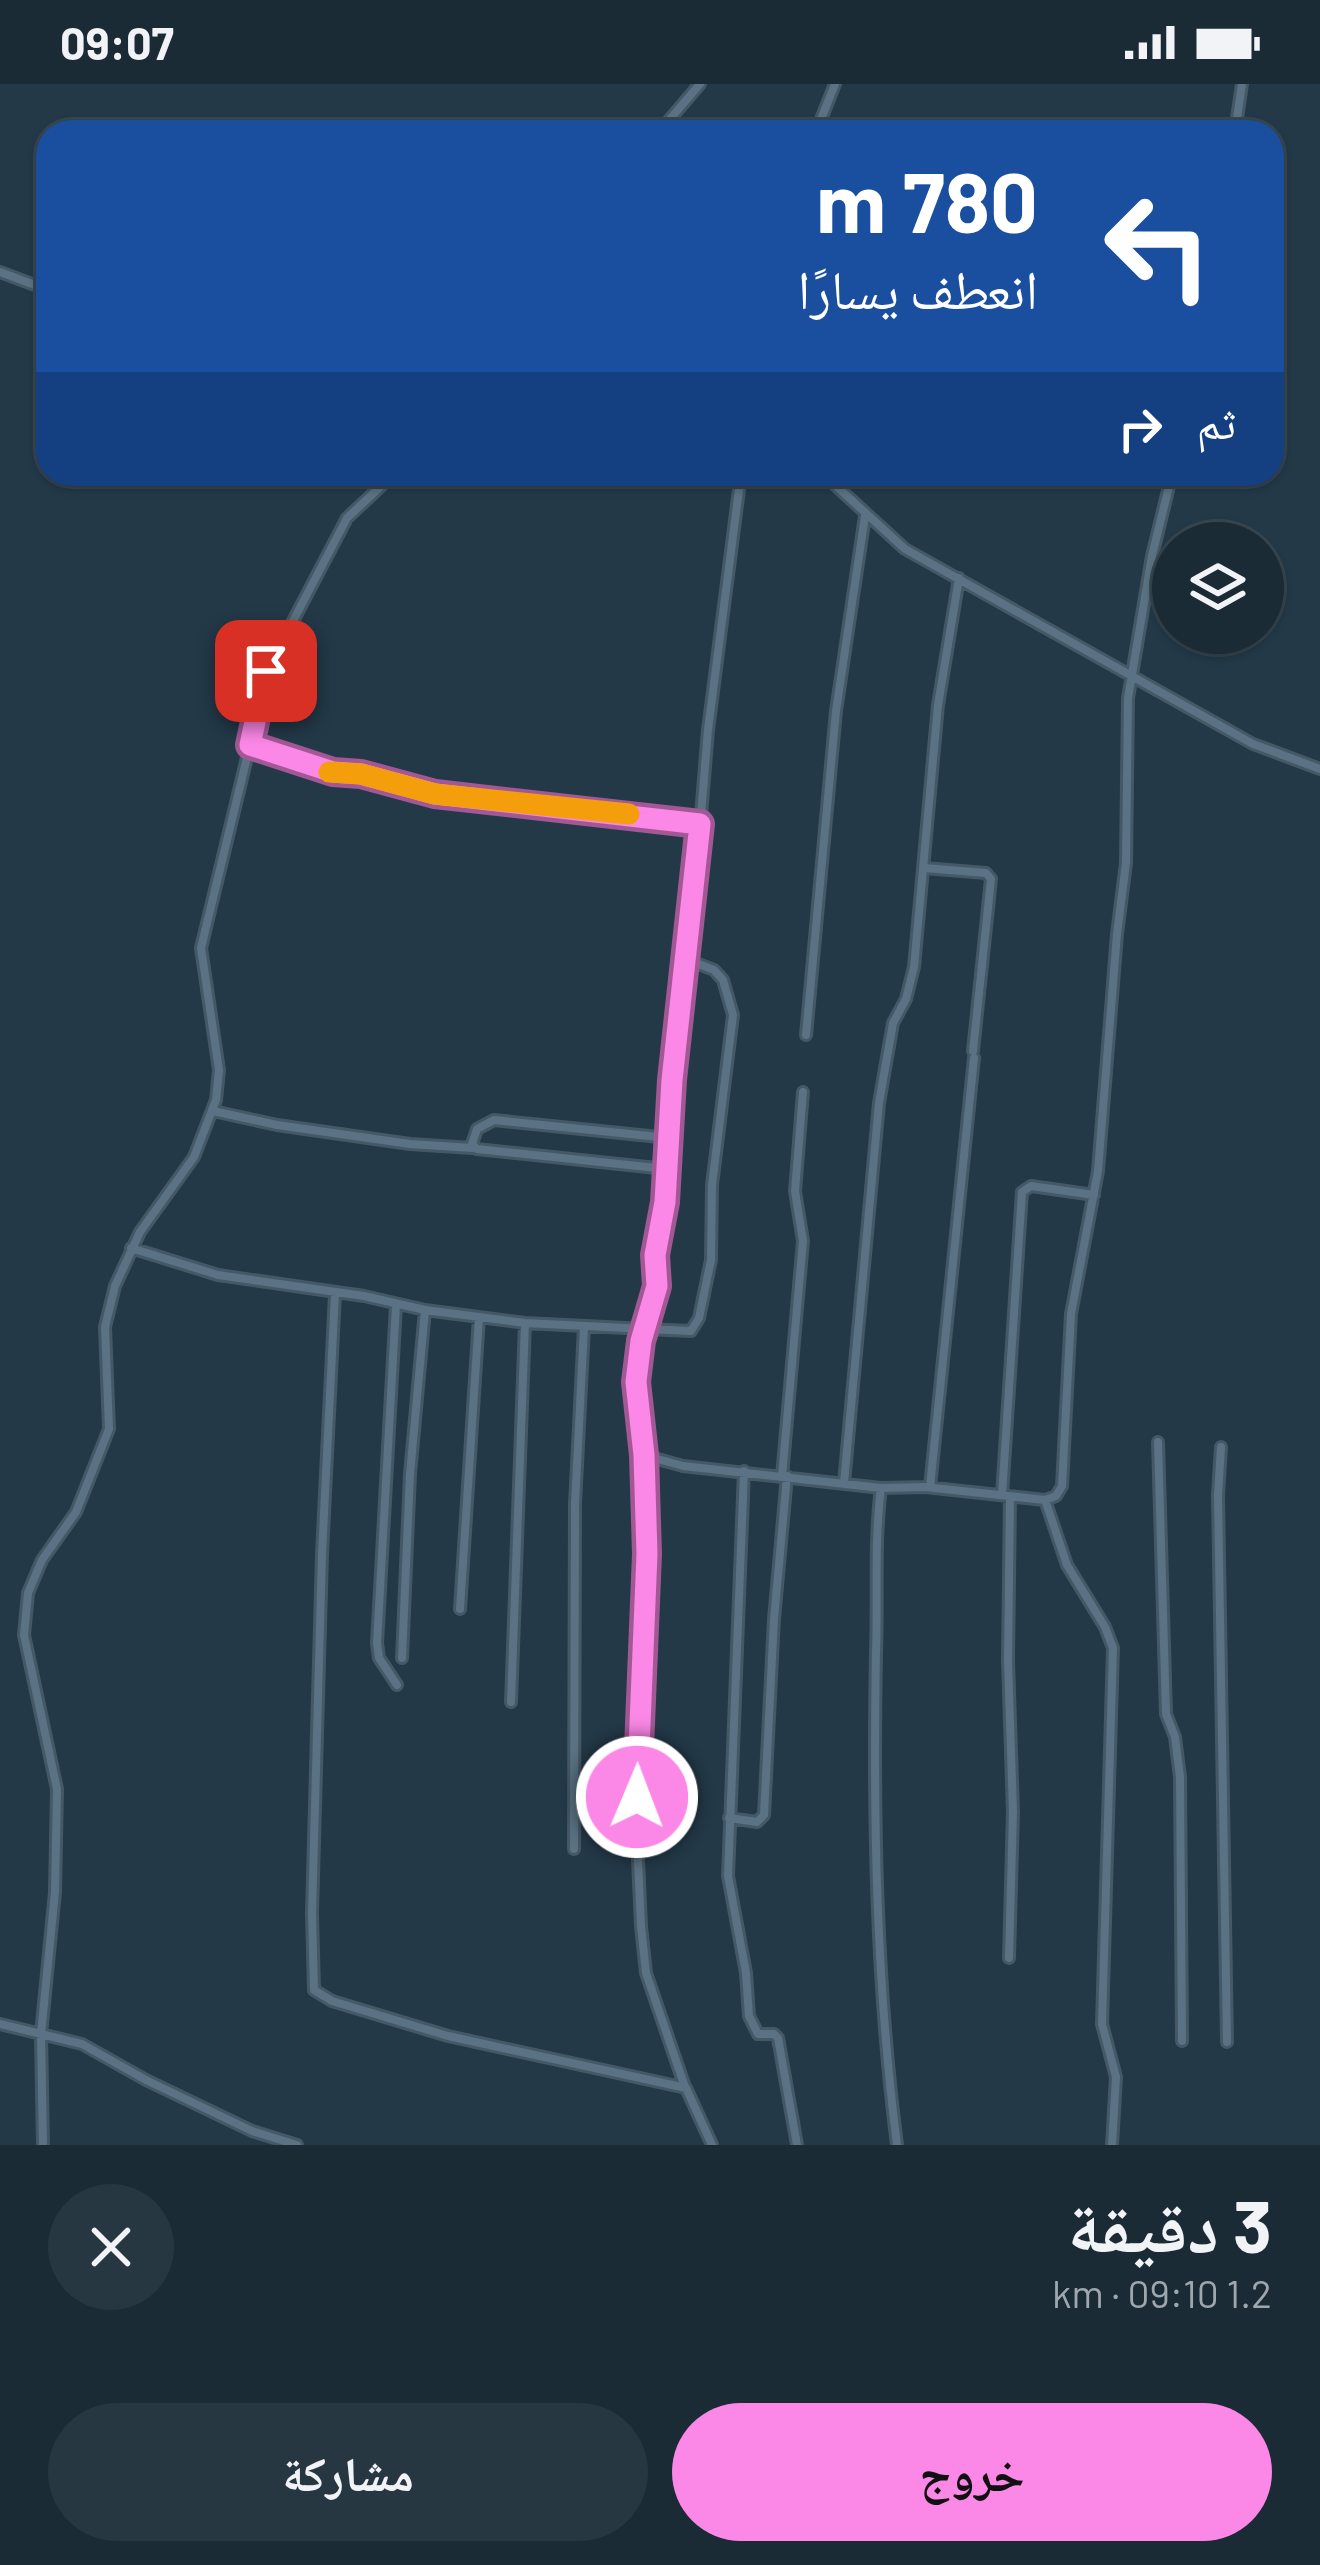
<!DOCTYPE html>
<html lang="ar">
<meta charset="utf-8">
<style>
:root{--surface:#1a2b36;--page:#273742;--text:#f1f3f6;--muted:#9fa7ad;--line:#384751;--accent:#fb87e6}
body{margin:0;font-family:Barlow,"Noto Naskh Arabic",sans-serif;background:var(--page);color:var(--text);direction:rtl;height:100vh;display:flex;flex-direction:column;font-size:45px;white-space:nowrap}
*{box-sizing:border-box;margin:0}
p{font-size:39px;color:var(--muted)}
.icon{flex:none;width:66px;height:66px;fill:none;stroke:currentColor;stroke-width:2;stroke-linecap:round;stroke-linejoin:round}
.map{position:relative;height:2061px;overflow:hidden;direction:ltr}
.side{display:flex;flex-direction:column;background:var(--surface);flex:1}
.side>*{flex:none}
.banner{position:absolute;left:36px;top:36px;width:1248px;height:366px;border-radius:36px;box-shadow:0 3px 9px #0004,0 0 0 3px var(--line);direction:rtl;background:#1a4fa0;color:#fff;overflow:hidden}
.buttons{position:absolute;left:1152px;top:438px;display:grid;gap:24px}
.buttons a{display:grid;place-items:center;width:132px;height:132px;border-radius:50%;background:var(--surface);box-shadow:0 3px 9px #0004,0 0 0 3px var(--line);font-size:60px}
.pin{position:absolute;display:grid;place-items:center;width:102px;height:102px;color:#fff;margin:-51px;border-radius:24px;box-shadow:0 6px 18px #0006}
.me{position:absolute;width:132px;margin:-66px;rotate:1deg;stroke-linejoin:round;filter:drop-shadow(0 0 9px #0008)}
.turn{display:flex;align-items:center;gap:42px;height:252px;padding:0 48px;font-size:54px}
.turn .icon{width:156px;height:156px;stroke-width:2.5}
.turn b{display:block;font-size:84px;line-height:102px}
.then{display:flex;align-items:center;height:114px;padding:0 48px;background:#0003;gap:24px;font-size:45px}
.round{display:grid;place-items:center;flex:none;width:126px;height:126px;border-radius:63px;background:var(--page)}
.overview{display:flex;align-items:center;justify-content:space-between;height:204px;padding:0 48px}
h1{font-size:72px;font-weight:700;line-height:90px}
.primary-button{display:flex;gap:24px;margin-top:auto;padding:24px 48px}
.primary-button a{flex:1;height:138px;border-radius:72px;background:var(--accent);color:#111;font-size:48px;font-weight:700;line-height:138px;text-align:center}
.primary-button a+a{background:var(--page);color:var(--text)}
.status{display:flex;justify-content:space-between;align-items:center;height:84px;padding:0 60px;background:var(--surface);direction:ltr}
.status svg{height:33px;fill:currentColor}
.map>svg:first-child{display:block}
</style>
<div class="status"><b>09:07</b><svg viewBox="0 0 49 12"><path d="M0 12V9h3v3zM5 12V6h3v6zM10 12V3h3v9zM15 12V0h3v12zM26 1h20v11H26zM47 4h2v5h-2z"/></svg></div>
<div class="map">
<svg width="1320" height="2061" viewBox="0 0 1320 2061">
<rect width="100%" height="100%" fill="#233948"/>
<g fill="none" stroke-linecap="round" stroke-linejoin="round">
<defs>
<path id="minor" d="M659 48 700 0
M816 48 835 0
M1235 48 1242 0
M0 188 48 206
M823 390 905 465 1253 660 1320 685
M250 661 333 688 361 690 435 710 700 740
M924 784 986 789 991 795 973 967
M688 876 714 886 723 896 733 931 712 1101 711 1176 699 1234 691 1247 646 1245 643 1251 635 1307 643 1371 683 1382 881 1404 925 1403 1045 1416 1056 1412 1062 1402 1071 1230 1098 1087 1117 850 1126 779 1128 614 1152 472 1172 390
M806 951 836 627 865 432
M213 1027 277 1041 410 1060 472 1064
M666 1085 477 1065 472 1060 477 1045 494 1036 669 1054
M131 1164 218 1191 364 1212 425 1226 525 1239 646 1245 657 1202 655 1171 665 1118 672 996 692 840 708 646 741 390
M335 1210 322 1470 312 1829 314 1906 332 1917 448 1952 686 2004 712 2061
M396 1221 377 1559 379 1574 397 1601
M1158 1358 1166 1630 1175 1653 1180 1693 1182 1957
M1221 1363 1218 1411 1227 1958
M643 1371 647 1470 637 1754 641 1842 646 1889 685 2003
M744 1387 728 1792 746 1889 749 1932 758 1950H774L778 1954 797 2061
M782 1392 803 1157 795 1107 803 1008
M844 1399 879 1019 893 939 906 915 914 883 938 621 959 494
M930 1403 974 974
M881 1404C874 1458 878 1514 876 1568 873 1734 876 1897 897 2061
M1002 1411 1022 1108 1031 1102 1094 1111
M1045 1416 1067 1481 1105 1543 1113 1564 1102 1940 1116 1993 1112 2061
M460 1525 479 1233
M402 1574 410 1390 425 1226
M511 1618 525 1239
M729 1734 757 1738 764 1731 774 1535 787 1392
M574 1765 575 1420 584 1243
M1009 1874 1013 1728 1008 1577 1010 1413
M0 1940 82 1960 146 1996 252 2047 297 2061
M43 2061 41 1950 55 1808 57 1705 24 1551 28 1509 42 1476 76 1428 109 1345 105 1243 115 1202 140 1148 194 1073 216 1016 219 986 201 864 250 661 260 600 347 434 394 390"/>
</defs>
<use href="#minor" stroke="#455865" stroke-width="14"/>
<use href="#minor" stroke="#5a7283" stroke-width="8"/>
</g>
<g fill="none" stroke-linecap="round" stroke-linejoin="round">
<defs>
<path id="route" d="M266 587 250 661 333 688 361 690 435 710 700 740 672 996 665 1118 655 1171 657 1202 641 1257 636 1298 644 1371 647 1470 637 1713"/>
</defs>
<use href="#route" stroke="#a35896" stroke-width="30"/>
<use href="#route" stroke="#fb87e6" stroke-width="21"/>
<path stroke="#f59e0b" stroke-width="21" d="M329 688 361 690 435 710 629 730"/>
</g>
</svg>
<div class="buttons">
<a><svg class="icon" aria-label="layers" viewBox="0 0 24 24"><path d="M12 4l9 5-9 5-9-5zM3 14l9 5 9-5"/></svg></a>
</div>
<div class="pin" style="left:266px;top:587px;background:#d93025"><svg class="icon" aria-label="arrive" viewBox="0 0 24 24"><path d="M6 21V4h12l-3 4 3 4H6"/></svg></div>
<svg class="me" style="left:637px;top:1713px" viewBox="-20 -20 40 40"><circle r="17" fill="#fb87e6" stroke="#fff" stroke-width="3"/><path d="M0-11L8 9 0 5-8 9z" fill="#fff"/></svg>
<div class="banner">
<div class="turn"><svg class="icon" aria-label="left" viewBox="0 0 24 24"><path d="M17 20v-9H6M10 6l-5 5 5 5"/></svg><div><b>780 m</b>انعطف يسارًا</div></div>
<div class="then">ثم<svg class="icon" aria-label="right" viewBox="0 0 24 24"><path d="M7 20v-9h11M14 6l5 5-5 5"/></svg></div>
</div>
</div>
<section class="side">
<div class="overview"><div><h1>3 دقيقة</h1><p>1.2 km · 09:10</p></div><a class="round"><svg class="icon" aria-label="close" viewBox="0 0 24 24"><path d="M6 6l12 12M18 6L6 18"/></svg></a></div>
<div class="primary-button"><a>خروج</a><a>مشاركة</a></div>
</section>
